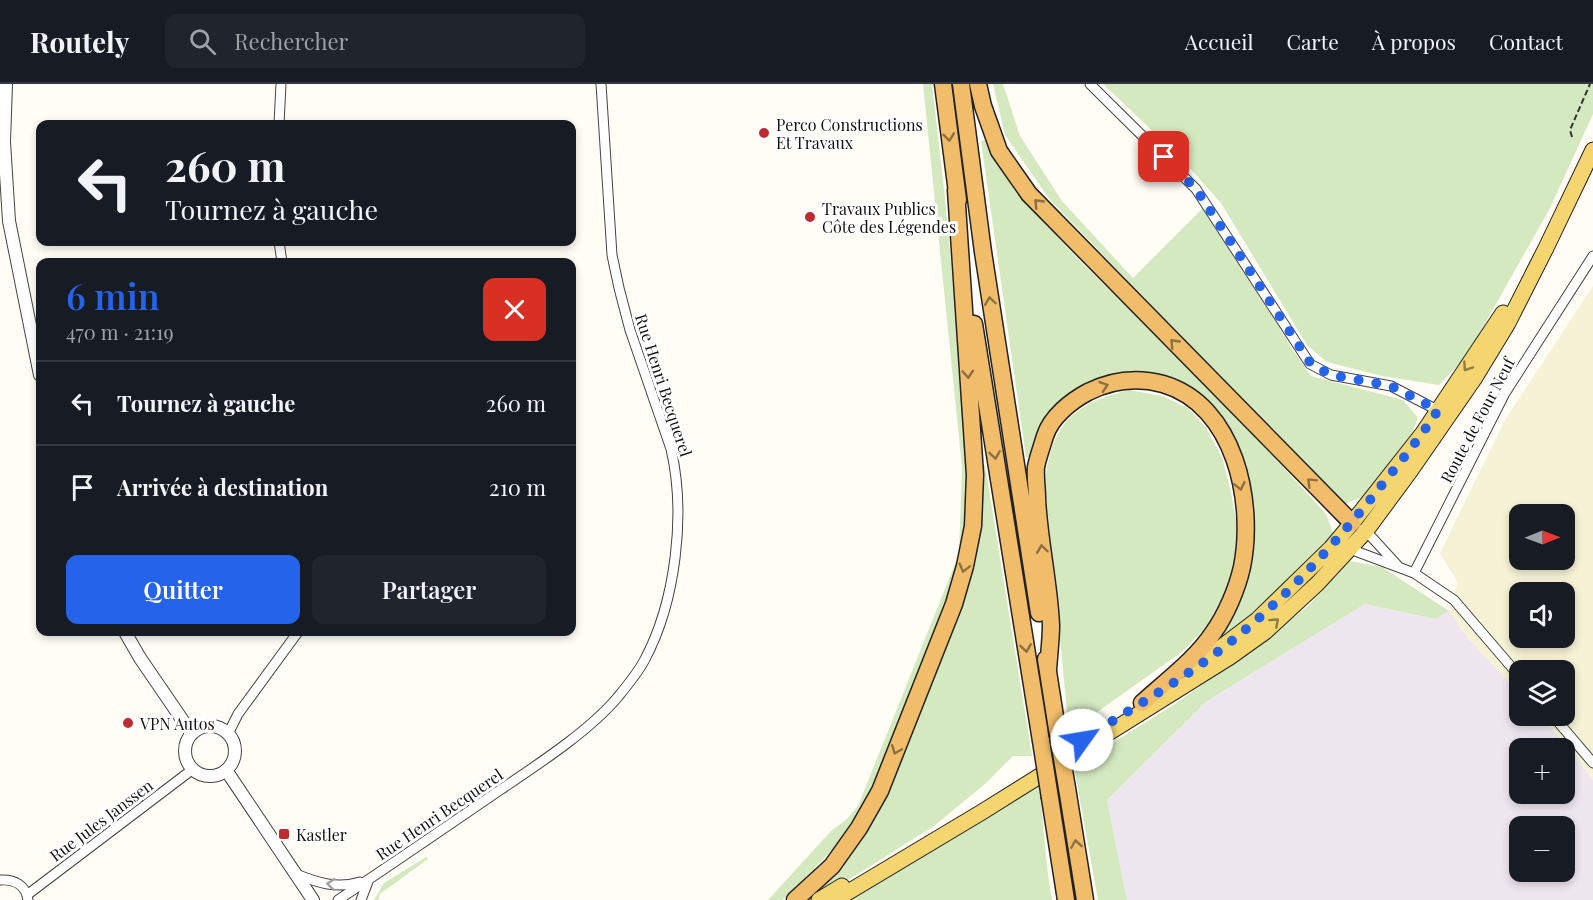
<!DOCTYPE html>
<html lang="fr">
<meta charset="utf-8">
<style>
:root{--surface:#171b24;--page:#20242c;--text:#f1f3f6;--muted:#9ea1a6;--line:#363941;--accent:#2563eb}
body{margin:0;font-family:"Playfair Display",serif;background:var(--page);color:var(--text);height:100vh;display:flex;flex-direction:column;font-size:22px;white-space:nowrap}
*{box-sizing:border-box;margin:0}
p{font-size:20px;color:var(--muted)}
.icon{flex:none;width:33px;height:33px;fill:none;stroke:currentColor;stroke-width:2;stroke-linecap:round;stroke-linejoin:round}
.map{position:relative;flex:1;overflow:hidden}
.panel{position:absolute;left:36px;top:174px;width:540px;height:378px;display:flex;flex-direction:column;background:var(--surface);border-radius:12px;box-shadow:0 3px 9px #0003}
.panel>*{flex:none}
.top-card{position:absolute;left:36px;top:36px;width:540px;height:126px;border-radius:12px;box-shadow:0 3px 9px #0003;background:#171b24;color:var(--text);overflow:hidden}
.needle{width:39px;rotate:89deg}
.controls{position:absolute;left:1509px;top:420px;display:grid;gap:12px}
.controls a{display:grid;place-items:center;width:66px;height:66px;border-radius:12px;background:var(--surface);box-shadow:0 3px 9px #0003;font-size:30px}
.pin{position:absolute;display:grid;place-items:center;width:51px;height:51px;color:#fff;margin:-26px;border-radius:12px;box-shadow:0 3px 9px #0006}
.me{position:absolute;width:66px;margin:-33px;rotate:58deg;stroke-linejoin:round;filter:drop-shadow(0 0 4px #0008)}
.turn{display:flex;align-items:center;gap:21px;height:126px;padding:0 30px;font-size:27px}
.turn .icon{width:78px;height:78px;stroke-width:2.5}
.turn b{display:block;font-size:42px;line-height:51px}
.round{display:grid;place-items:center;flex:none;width:63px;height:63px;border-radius:12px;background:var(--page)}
.overview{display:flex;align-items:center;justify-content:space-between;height:102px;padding:0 30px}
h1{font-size:36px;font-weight:600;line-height:45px;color:var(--accent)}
.button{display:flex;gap:12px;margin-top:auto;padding:12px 30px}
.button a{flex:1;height:69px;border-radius:12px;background:var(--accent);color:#fff;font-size:24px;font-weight:600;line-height:69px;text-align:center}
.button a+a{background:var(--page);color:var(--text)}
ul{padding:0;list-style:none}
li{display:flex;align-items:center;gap:18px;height:84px;padding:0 30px;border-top:2px solid var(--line)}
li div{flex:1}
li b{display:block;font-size:22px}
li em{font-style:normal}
header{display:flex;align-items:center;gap:36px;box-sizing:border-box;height:84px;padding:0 30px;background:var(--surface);border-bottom:2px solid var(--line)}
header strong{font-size:28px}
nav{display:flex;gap:33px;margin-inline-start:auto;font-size:21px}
.search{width:420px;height:54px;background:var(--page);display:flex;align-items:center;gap:15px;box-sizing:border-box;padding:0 21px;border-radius:12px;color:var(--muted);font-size:22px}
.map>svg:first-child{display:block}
</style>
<header>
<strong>Routely</strong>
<div class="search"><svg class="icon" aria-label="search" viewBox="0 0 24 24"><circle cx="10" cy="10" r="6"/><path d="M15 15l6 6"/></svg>Rechercher</div>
<nav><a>Accueil</a><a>Carte</a><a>À propos</a><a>Contact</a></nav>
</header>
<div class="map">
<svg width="1593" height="816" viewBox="0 0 1593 816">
<rect width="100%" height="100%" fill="#fffdf5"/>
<path fill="#eee6ef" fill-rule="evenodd" d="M1365 520 1435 535 1449 527 1468 554 1519 609 1520 632H1540L1566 660 1593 696V816H1127L1107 716 1207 617ZM1520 664H1564V710H1520ZM1520 742H1564V788H1520Z"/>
<path fill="#f5f2d5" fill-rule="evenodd" d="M1593 202V696L1566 660 1540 632H1564V586H1520L1519 609 1468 554 1449 527 1458 499 1440 469 1505 336ZM1520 430H1564V476H1520ZM1520 508H1564V554H1520Z"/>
<path fill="#d4e9bf" d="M923 0H932L945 114 959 268 969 439 947 526 858 738 789 811 782 816H768L831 747 847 735 858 722 959 470 962 383Z
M993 0H1003L1020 52 1062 117 1133 194 1203 124 1238 175 1292 265 1311 292 1403 316 1418 334 1411 351 1365 412 1344 420 1050 116 1005 51Z
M1103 0H1593V30L1550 124 1479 250 1462 277 1439 301 1382 292 1327 278 1307 261 1221 119 1179 72Z
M986 56 1000 83 1016 109 1082 179 1228 323 1326 430 1333 449C1299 496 1254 531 1210 569L1248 477 1220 335 1123 289C1109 294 1085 298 1074 305 1051 319 1034 347 1029 373H1026L981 57Z
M1129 306 1162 312 1188 324 1206 344 1222 373 1231 408 1237 444 1233 488 1213 536 1183 567 1069 648 1045 398C1052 339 1073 320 1129 306Z
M985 381 1032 672H1013L986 699 934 742 816 816H801L842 777 957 528 978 383Z
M1350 477 1382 483 1449 527 1435 535 1365 520 1207 617 1107 716 1127 816H1098L1074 683 1175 620 1253 565 1308 522Z
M1039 702C1044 740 1045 778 1052 816H849C913 780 972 734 1039 702Z
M426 773 428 775 380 810 378 816H374L384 799Z"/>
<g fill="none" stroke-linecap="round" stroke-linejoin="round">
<defs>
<path id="minor" d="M1090 0 1196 105 1310 280 1331 291 1391 302 1441 328
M279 40 281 0
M279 158 282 178
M1363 445 1366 447 1398 482
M1350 462V465L1414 489 1454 516 1520 593
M1414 489 1505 309 1593 172
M1553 632 1593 679
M228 650 238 630 298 548
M296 790C318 799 337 805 360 798
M0 796C14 795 26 801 28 816
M27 811 193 685
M338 816C392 780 446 743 500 706 537 681 588 648 617 614 626 603 637 590 644 577 676 518 686 430 671 365L630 246 619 204 612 171 601 0
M361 816 369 795"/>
<path id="tertiary" d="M6 0 4 58 9 137 40 291
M125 548 140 574 192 650
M185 667a25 25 0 1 1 50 0a25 25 0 1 1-50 0Z
M226 686 313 816"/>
<path id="primary" d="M1194 584 1257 536 1331 464 1352 439 1423 349 1503 229
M819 816 842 802
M835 816 982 728 1230 573 1265 548 1317 500 1366 447 1411 386 1474 295 1508 239 1546 164 1593 66"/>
<path id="trunk" d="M943 0 958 116
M961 0 983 168 1039 529
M978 0 983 22 999 67 1029 110 1352 439
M974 240 1041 657
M1046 575 1057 645
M1048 586C1049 571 1051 555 1051 541 1049 498 1039 457 1037 414 1037 404 1035 393 1036 383 1038 373 1042 362 1045 352 1051 333 1071 317 1088 308 1112 296 1137 293 1163 300 1235 321 1255 418 1242 483 1237 505 1226 531 1213 549 1195 576 1166 597 1142 619
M1067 704 1085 816
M1050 714 1066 816
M795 816 832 782 859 744 880 707 954 520 965 482 973 442 975 391 956 106"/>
</defs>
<use href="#minor" stroke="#444" stroke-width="11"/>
<use href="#tertiary" stroke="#444" stroke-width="14"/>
<use href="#primary" stroke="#222" stroke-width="17"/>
<use href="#trunk" stroke="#222" stroke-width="19"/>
<path stroke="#333" stroke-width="2" stroke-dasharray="6 3" stroke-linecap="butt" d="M1572 53 1570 46 1590 0"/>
<use href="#minor" stroke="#fff" stroke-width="9"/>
<use href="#tertiary" stroke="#fff" stroke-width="12"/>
<use href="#primary" stroke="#f4d570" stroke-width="15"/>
<use href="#trunk" stroke="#f2bd6a" stroke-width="16"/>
<defs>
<path id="trunk-bridge" d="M1057 645 1067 704
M1041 657 1050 714"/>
</defs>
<use href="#trunk-bridge" stroke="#222" stroke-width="19" stroke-linecap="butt"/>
<use href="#trunk-bridge" stroke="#f2bd6a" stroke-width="16"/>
</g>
<defs><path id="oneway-chevron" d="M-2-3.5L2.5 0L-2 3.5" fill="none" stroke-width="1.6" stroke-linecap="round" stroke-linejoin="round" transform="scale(1.5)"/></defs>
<g stroke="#8d7042">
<use href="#oneway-chevron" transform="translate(949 53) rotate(83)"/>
<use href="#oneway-chevron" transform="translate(1038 119) rotate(-134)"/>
<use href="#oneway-chevron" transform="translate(990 217) rotate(-98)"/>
<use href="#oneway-chevron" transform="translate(1174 259) rotate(-134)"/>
<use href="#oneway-chevron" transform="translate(968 290) rotate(86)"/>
<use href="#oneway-chevron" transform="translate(1104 302) rotate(-19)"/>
<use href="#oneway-chevron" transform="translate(995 371) rotate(81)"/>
<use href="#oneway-chevron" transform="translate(1311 398) rotate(-135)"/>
<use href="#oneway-chevron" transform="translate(1240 402) rotate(78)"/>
<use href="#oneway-chevron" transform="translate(1042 465) rotate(-97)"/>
<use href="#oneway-chevron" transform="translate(964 484) rotate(104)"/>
<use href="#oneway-chevron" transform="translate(1026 564) rotate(81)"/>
<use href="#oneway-chevron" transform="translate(896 666) rotate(112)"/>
<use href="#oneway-chevron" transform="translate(1076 760) rotate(-99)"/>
</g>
<g stroke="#8e7d45">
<use href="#oneway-chevron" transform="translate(1467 283) rotate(124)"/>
<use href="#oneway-chevron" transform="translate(1275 538) rotate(-42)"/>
</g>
<use stroke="#a0a0a0" href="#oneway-chevron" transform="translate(331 800) rotate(-174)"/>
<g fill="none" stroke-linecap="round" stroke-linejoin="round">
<path stroke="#2563eb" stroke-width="10" stroke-dasharray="0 18" d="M1082 656C1123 630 1165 606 1204 578 1272 529 1330 467 1381 402 1401 377 1421 353 1438 326L1391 302 1331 291 1311 280 1196 105 1164 73"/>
</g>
<g fill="#be2c31" stroke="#fff" stroke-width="2">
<circle cx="764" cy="49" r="6"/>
<circle cx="810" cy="133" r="6"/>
<circle cx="128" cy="639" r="6"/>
<rect x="278" y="744" width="12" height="12" rx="3"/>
</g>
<g text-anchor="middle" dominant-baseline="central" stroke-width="6" stroke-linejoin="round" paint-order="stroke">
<g font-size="16" fill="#111" stroke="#fff" text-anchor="start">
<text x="776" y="40">Perco Constructions<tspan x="776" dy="18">Et Travaux</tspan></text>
<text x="822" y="124">Travaux Publics<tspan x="822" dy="18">Côte des Légendes</tspan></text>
<text x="140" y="639">VPN Autos</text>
<text x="296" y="750">Kastler</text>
</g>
<g font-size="16" fill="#111" stroke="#fff">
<text transform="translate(664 301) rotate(72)">Rue Henri Becquerel</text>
<text transform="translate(1477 336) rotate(-62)">Route de Four Neuf</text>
<text transform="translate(439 730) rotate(-34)">Rue Henri Becquerel</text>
<text transform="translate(101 736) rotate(-37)">Rue Jules Janssen</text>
</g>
</g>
</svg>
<div class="controls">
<a><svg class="needle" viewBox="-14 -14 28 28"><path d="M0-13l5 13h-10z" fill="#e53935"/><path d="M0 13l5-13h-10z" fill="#9ea1a6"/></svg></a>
<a><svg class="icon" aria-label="sound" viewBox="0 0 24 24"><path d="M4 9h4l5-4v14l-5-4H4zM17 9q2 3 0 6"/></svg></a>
<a><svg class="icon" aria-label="layers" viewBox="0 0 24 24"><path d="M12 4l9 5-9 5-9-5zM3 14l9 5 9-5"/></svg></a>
<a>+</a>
<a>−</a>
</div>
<div class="pin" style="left:1164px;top:73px;background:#d93025"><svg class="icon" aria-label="arrive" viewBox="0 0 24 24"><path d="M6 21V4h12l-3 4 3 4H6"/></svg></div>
<svg class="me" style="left:1082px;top:656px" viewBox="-20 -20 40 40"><circle r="19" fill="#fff"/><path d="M0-13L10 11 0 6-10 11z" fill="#2563eb"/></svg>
<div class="top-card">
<div class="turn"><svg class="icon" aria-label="left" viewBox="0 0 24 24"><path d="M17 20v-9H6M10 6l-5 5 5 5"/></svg><div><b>260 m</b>Tournez à gauche</div></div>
</div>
<section class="panel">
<div class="overview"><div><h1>6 min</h1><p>470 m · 21:19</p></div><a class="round" style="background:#d93025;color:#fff"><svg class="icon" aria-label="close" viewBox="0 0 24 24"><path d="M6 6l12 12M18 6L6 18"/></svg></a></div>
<ul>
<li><svg class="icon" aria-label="left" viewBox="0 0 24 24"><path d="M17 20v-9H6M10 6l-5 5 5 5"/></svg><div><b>Tournez à gauche</b></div><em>260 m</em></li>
<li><svg class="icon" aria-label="arrive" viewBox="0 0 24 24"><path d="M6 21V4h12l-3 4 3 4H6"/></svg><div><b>Arrivée à destination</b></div><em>210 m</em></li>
</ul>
<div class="button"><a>Quitter</a><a>Partager</a></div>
</section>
</div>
